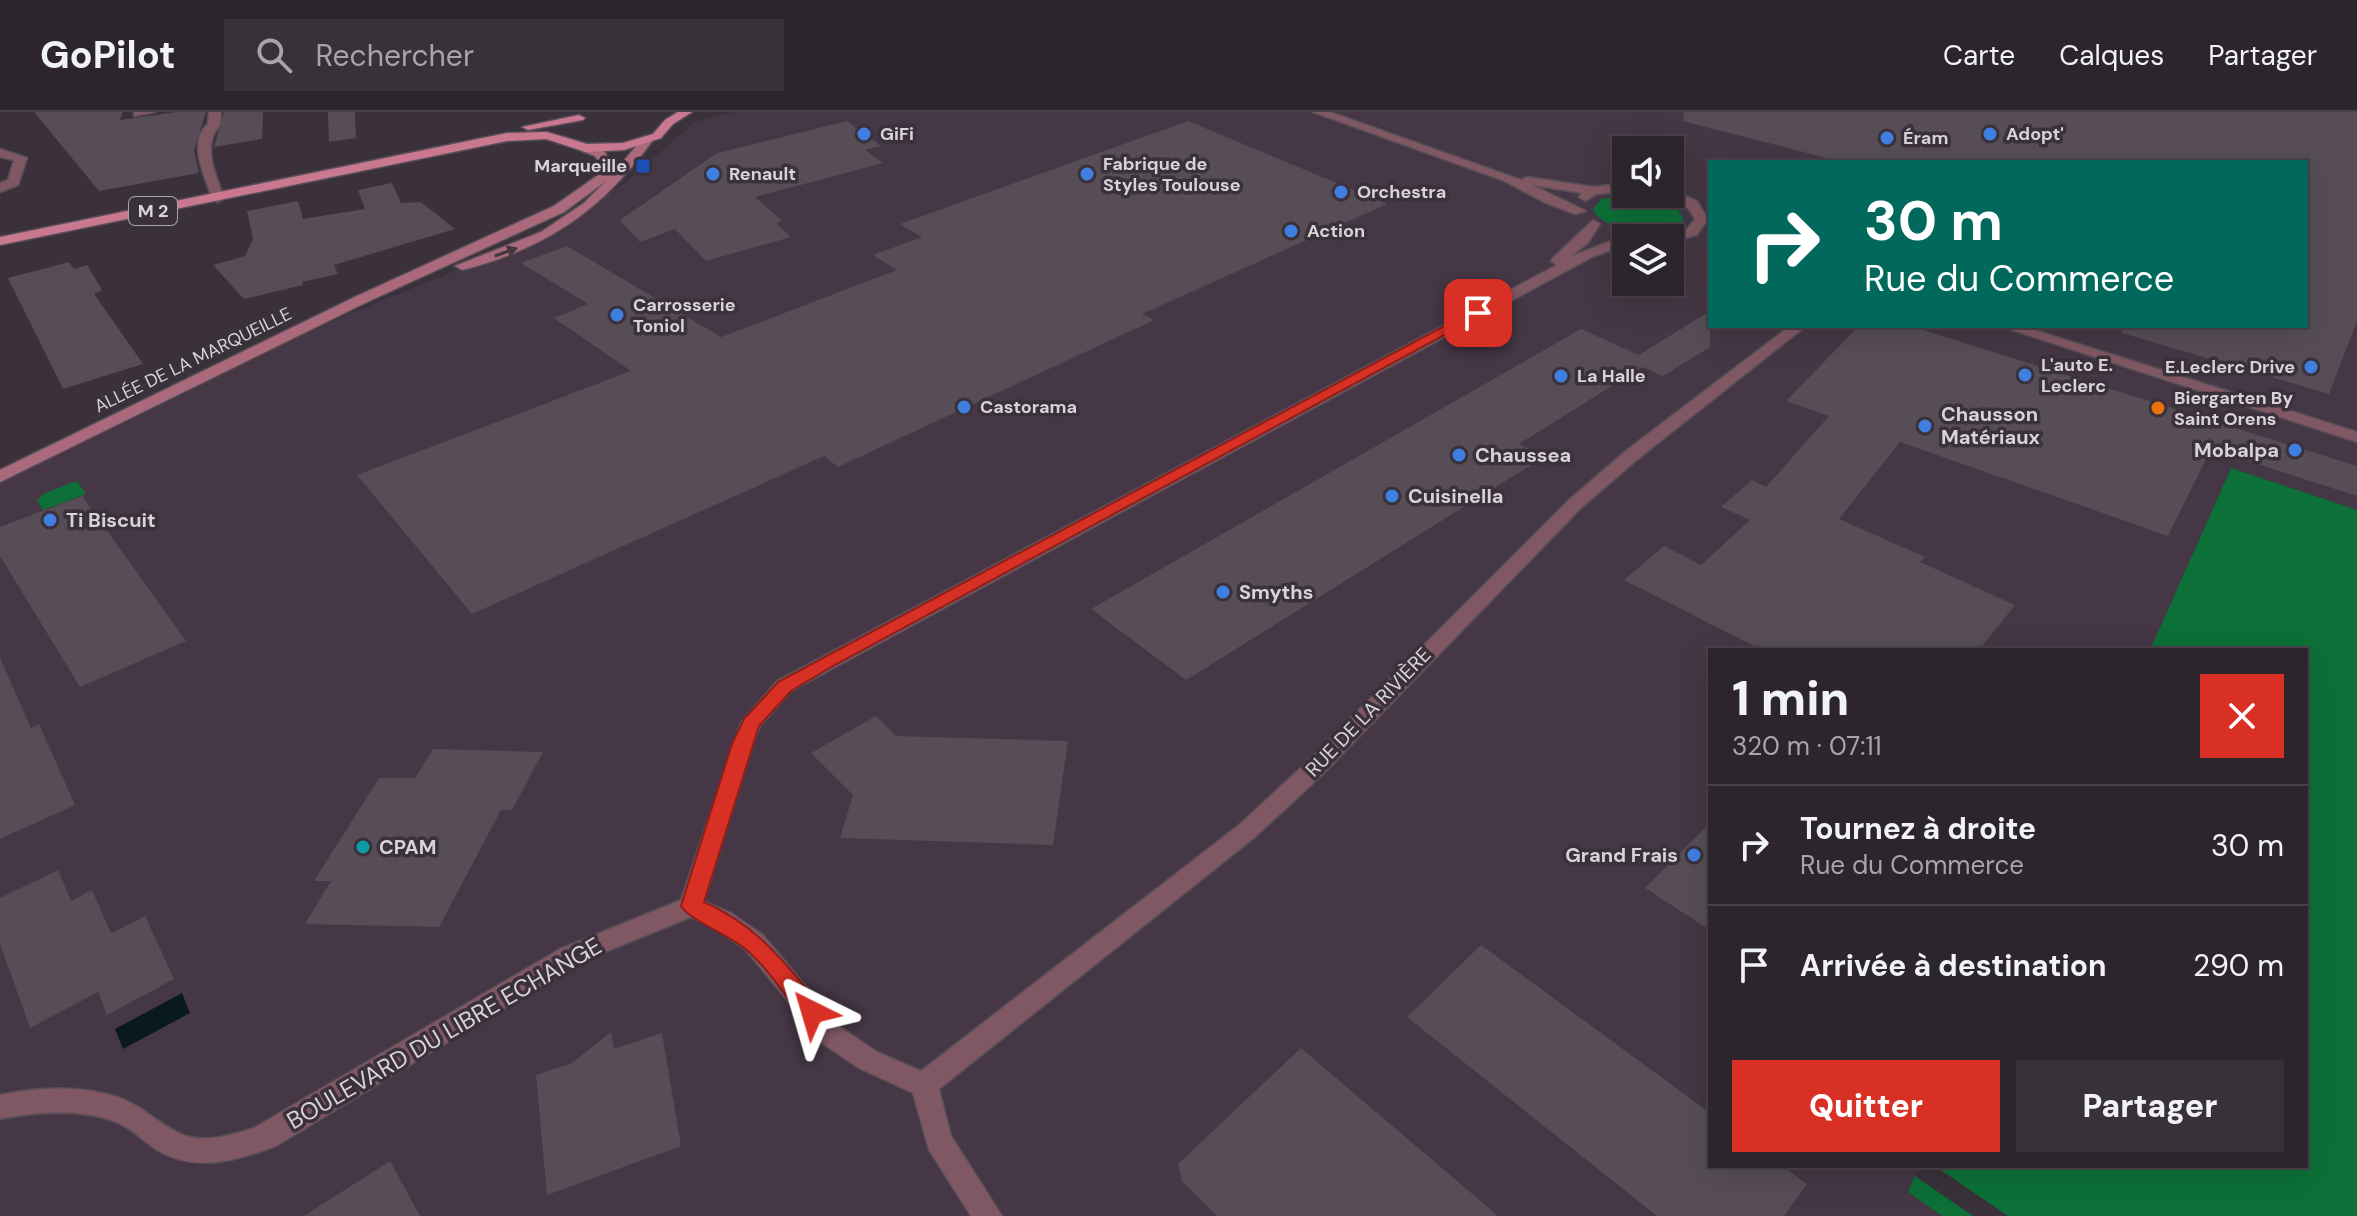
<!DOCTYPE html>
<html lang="fr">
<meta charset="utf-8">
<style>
:root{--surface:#2c252c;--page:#383138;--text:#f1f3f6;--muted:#a6a5a9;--line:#484248;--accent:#d93025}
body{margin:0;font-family:"DM Sans",sans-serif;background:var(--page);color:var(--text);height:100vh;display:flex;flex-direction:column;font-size:30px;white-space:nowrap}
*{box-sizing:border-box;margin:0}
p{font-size:26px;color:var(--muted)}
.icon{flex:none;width:44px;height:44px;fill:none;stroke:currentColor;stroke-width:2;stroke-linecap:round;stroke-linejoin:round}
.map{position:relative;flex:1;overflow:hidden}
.sheet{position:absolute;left:1708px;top:536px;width:600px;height:520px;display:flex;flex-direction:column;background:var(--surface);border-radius:0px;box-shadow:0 8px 32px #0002,0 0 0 2px var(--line)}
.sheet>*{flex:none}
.guide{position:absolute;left:1708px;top:48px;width:600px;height:168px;border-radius:0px;box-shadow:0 8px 32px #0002,0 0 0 2px var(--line);background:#00695c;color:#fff;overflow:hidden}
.fabs{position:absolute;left:1612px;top:24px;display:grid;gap:16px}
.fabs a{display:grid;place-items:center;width:72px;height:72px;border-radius:0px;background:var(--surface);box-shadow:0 8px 32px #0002,0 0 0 2px var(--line);font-size:40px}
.pin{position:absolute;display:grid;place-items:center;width:68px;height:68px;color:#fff;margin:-34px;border-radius:16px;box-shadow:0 4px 12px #0006}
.me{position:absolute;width:88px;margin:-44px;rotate:320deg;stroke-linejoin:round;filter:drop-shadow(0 0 6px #0008)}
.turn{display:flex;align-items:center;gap:28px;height:168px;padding:0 24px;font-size:36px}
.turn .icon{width:104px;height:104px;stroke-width:2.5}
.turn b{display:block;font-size:56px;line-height:68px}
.round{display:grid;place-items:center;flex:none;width:84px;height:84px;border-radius:0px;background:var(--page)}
.headline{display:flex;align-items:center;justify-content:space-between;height:136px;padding:0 24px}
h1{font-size:48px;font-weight:800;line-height:60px}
.cta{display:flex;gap:16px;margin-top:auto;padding:16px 24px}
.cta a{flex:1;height:92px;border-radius:0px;background:var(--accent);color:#fff;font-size:32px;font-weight:800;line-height:92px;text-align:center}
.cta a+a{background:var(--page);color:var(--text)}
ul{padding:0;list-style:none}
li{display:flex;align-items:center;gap:24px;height:120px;padding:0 24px;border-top:2px solid var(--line)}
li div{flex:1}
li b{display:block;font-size:30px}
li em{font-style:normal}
header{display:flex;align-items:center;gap:48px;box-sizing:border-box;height:112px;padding:0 40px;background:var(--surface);border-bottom:2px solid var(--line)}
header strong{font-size:38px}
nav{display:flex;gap:44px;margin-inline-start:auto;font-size:28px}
.search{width:560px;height:72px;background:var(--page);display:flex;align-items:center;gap:20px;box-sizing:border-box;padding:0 28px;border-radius:0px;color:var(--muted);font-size:30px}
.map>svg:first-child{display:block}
</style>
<header>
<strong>GoPilot</strong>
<div class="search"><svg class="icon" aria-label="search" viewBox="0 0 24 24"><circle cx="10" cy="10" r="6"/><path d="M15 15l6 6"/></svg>Rechercher</div>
<nav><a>Carte</a><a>Calques</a><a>Partager</a></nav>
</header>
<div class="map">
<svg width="2357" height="1104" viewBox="0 0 2357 1104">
<rect width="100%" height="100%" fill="#3a313a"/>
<path fill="#453745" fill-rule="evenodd" d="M735 0H2357V398L2231 356 2150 538H1710V1054H1920L1908 1080 1942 1104H0V369L322 213 551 120 623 72 695 10ZM1626 38H1670V82H1626ZM1710 50H2306V214H1710ZM1626 126H1670V170H1626Z"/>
<path fill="#0c7038" d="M1637 82 1674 93 1683 105 1682 111C1657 128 1618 122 1596 103L1593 97 1601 87Z
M2231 356 2357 398V1104H2008L1935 1054H2306V538H2150Z
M77 369 86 382 43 398 37 388 45 381Z
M1915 1064 1973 1104H1942L1908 1080Z"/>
<path fill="#091a1e" d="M182 881 190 901 123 937 115 917Z"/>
<path fill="#574d56" d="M34 0H123L120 8 176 0H206L194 38 199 61 99 79Z
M224 0H263L262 27 214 35Z
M328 0H355L356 26 329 30Z
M1684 0H2357V209L2329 282 2122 221 2123 214H2306V50H1842L1683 9Z
M847 9 881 34 865 38 883 51 755 85 782 109 776 111 791 125 706 149 675 117 640 130 620 108 717 41Z
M1188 9 1387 92 1142 202 1154 208 838 355 824 344 472 502 357 363 631 259 554 206 588 192 521 151 567 134 721 225 897 158 873 143 922 125 900 112Z
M392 71 401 91 421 90 455 117 334 153 338 162 302 170 303 173 244 187 213 153 245 144 253 127 247 99 298 89 303 107 365 97 358 78Z
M69 150 74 157 87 153 102 178 94 182 143 252 63 277 8 166Z
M1710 199V235L1663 264 1642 255 1519 332 1544 345 1186 568 1091 497 1581 217 1639 243Z
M1859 214H1910L2357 354V384L2211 337 2168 424 1900 330 1839 407 1925 445 1920 450 2015 493 1979 538H1762L1624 468 1664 434 1701 453 1750 408 1721 395 1752 368 1766 375 1829 304 1786 289Z
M82 384 186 529 80 575 0 444V415Z
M0 546 31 616 39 612 75 693 0 727Z
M876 604 896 624 1068 629 1053 733 840 726 853 683 811 641Z
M433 637 543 640 512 698H501L439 815 305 812 331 769H314L379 666H415Z
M1710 711V818L1645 776Z
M58 758 71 789 92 778 111 821 145 804 174 867 107 903 98 880 30 916 0 832V786Z
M1481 833 1710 1001V1054H1782L1807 1072 1784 1104H1657L1407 905Z
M611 920 614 937 662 921 681 1034 547 1083 536 963 572 951Z
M1301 936 1498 1104H1217L1182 1069 1178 1052Z
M390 1049 420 1104H304Z"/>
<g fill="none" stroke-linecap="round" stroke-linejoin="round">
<defs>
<path id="street" d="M134 0H155L134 4Z
M209 0H221L220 13C201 34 216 63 224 86L218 90 212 86C205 65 187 30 208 12Z
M1313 0H1330L1521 68 1527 65 1594 75 1626 71V79L1597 82 1585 89 1579 85 1582 81 1532 73 1586 99 1575 102 1546 91 1502 68Z
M0 37 27 46 18 73 0 80V71L8 68 14 48 0 45Z
M1670 78 1697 89 1708 107 1697 123 1670 130V126H1662L1687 117 1695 107 1687 95 1666 85 1664 82H1670Z
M1593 108 1600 112 1588 131 1570 145 1621 125 1631 126H1626V133L1592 145 791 579 760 614 753 632 704 789 731 801 763 823 840 915 877 940 921 959 1239 713 1306 651 1569 388 1627 338 1790 214H1806L1639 346 1581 396 1322 663 1255 725 939 977 951 1024 1002 1104H971L929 1038 913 981 859 956 822 931 745 837 713 815 691 805 578 851 276 1034C236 1049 196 1061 157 1038 143 1029 132 1016 116 1010 80 996 37 1000 0 1007V983C39 975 79 973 117 985 142 993 158 1012 181 1022 203 1032 232 1023 254 1016L560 837 681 788 741 611 777 569 1557 153 1551 149 1553 146Z
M2000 214H2022L2357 320V330Z"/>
<path id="secondary" d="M643 26 653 28C601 99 547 136 462 158L455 154 541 120 584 91 606 69 564 100 367 190 0 370V358L357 184 554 94 604 59 595 44 582 39V33L604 39 616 58Z"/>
<path id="primary" d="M678 0H692L673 12 661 26 624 38 586 40 546 27 507 29 0 133V125L507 21 547 20 587 32 623 31 653 22 665 8Z
M579 3 585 6 583 8 528 18 522 15Z"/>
</defs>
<use href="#street" stroke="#574e57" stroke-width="3"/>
<use href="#secondary" stroke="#574e57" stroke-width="3"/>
<use href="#primary" stroke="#574e57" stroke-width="3"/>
<use href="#street" fill="#805863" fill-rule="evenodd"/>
<use href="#secondary" fill="#aa6a7c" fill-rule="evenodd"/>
<use href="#primary" fill="#ca7890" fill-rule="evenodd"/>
</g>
<defs><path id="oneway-solid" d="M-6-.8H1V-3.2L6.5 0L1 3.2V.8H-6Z" transform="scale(2)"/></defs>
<use fill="#453741" href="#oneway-solid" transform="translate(506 140) rotate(-19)"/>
<path fill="#d93025" stroke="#8d1f18" stroke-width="2" d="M1474 198 1485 201 831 555 791 579 759 614 704 790C758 814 783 849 820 893L823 900 820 907 812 910 804 907C785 884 766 853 743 835 729 824 687 806 681 794L732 632 744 607 778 570Z"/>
<g fill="#3f7fe0" stroke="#3a313a" stroke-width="3">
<circle cx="864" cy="22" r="8"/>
<circle cx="1990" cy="22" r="8"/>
<circle cx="1887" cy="26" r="8"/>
<circle cx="713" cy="62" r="8"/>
<circle cx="1087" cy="62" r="8"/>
<circle cx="1341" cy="80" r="8"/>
<circle cx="1291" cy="119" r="8"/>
<circle cx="617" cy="203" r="8"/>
<circle cx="2311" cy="255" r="8"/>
<circle cx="2025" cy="263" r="8"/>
<circle cx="1561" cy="264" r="8"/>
<circle cx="964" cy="295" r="8"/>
<circle cx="1925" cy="314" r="8"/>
<circle cx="2295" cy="338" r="8"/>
<circle cx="1459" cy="343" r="8"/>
<circle cx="1392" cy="384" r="8"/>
<circle cx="50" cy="408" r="8"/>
<circle cx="1223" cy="480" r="8"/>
<circle cx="1694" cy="743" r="8"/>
</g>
<rect fill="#1a4fb4" stroke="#3a313a" stroke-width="3" x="635" y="46" width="16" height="16" rx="4"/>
<circle fill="#e8710a" stroke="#3a313a" stroke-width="3" cx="2158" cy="296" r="8"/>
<circle fill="#0f9aa8" stroke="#3a313a" stroke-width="3" cx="363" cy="735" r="8"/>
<g text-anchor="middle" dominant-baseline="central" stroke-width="7" stroke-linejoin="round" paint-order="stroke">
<g font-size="18" font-weight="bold" fill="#d9d3d9" stroke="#3a313a" text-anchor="start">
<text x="880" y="22">GiFi</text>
<text x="2006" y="22">Adopt'</text>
<text x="1903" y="26">Éram</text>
<text x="1103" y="52">Fabrique de<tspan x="1103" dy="21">Styles Toulouse</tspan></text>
<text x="627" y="54" text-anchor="end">Marqueille</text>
<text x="729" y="62">Renault</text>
<text x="1357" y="80">Orchestra</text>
<text x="1307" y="119">Action</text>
<text x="633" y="193">Carrosserie<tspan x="633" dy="21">Toniol</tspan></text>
<text x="2041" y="253">L'auto E.<tspan x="2041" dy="21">Leclerc</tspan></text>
<text x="2295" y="255" text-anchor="end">E.Leclerc Drive</text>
<text x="1577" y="264">La Halle</text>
<text x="2174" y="286">Biergarten By<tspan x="2174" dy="21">Saint Orens</tspan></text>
<text x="980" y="295">Castorama</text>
</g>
<rect fill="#3a313a" stroke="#a9a2a9" stroke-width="2" x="129" y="85" width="48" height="28" rx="6"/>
<g font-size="18" font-weight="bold" fill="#d9d3d9">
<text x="153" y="99">M 2</text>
</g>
<g font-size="18" fill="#d9d3d9" stroke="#3a313a">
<text transform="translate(193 248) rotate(-26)">ALLÉE DE LA MARQUEILLE</text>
</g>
<g font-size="20" font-weight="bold" fill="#d9d3d9" stroke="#3a313a" text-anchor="start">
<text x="1941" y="302">Chausson<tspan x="1941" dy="23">Matériaux</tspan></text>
<text x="2279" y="338" text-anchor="end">Mobalpa</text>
<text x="1475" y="343">Chaussea</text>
<text x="1408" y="384">Cuisinella</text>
<text x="66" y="408">Ti Biscuit</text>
<text x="1239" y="480">Smyths</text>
<text x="379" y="735">CPAM</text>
<text x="1678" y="743" text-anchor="end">Grand Frais</text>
</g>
<g font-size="20" fill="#d9d3d9" stroke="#3a313a">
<text transform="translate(1368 600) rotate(-46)">RUE DE LA RIVIÈRE</text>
</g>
<g font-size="24" fill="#d9d3d9" stroke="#3a313a">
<text transform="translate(444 921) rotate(-30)">BOULEVARD DU LIBRE ECHANGE</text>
</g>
</g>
</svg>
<div class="fabs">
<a><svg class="icon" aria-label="sound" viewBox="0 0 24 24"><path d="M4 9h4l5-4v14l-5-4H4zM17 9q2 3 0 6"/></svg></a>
<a><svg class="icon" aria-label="layers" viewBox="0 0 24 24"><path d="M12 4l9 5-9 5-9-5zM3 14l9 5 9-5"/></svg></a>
</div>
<div class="pin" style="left:1478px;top:201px;background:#d93025"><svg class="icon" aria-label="arrive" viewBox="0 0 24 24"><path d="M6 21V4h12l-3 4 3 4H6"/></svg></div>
<svg class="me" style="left:812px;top:900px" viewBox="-20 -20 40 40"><path d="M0-17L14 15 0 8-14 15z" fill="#d93025" stroke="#fff" stroke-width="4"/></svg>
<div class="guide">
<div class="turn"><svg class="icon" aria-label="right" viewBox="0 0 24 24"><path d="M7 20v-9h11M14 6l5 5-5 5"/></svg><div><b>30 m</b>Rue du Commerce</div></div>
</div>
<section class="sheet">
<div class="headline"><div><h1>1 min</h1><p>320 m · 07:11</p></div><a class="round" style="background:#d93025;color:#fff"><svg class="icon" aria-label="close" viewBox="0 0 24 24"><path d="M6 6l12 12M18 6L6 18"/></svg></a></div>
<ul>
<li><svg class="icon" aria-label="right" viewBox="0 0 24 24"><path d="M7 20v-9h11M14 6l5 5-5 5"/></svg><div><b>Tournez à droite</b><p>Rue du Commerce</p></div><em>30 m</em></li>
<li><svg class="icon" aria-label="arrive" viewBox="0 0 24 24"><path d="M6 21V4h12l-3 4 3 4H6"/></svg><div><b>Arrivée à destination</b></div><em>290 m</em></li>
</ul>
<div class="cta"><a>Quitter</a><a>Partager</a></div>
</section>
</div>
